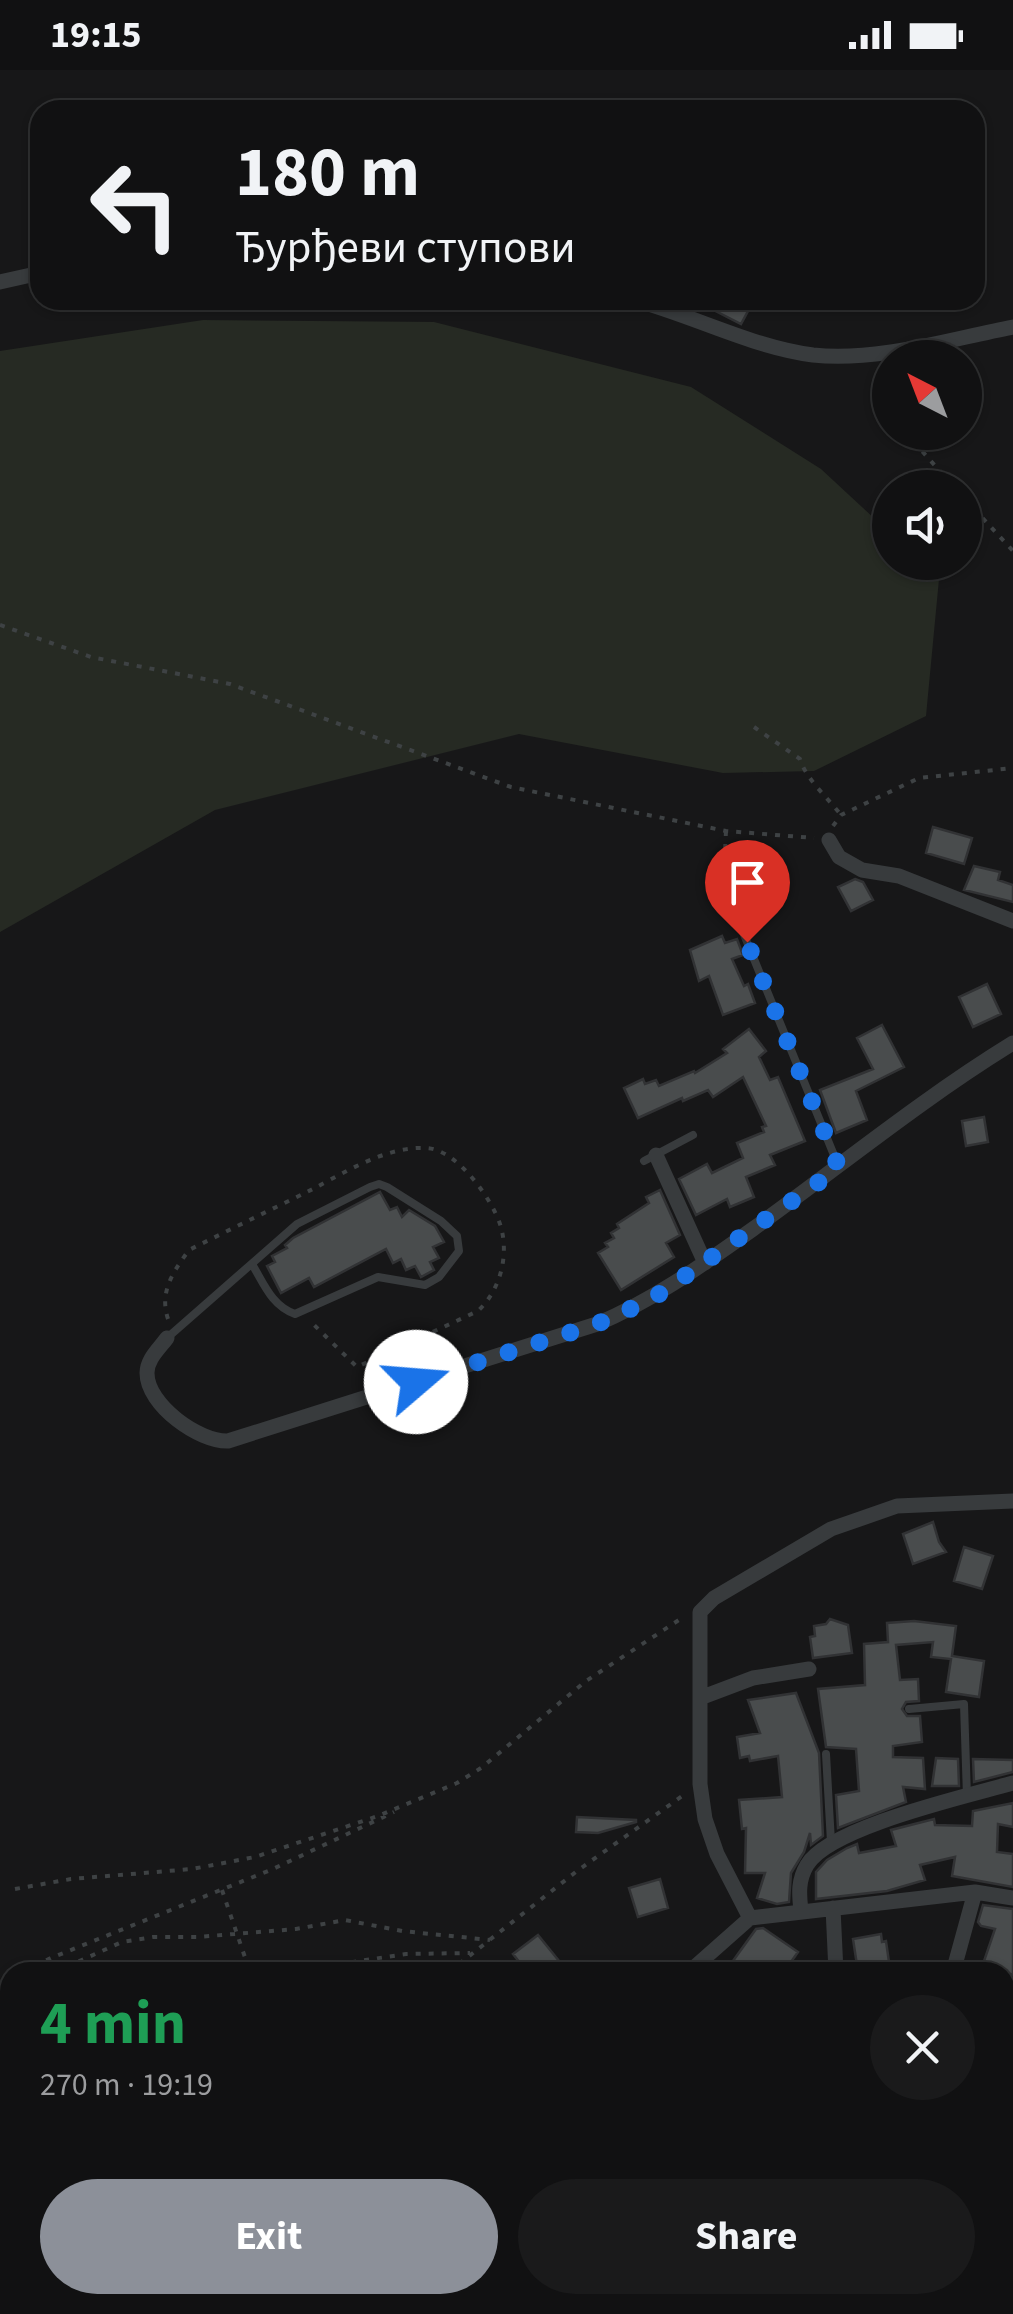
<!DOCTYPE html>
<meta charset="utf-8">
<style>
:root{--surface:#111112;--page:#1a1a1b;--text:#f1f3f6;--muted:#9c9d9f;--line:#303132;--accent:#8c9099}
body{margin:0;font-family:"Source Sans 3",sans-serif;background:var(--page);color:var(--text);height:100vh;display:flex;flex-direction:column;font-size:38px;white-space:nowrap}
*{box-sizing:border-box;margin:0}
p{font-size:32px;color:var(--muted)}
.icon{flex:none;width:55px;height:55px;fill:none;stroke:currentColor;stroke-width:2;stroke-linecap:round;stroke-linejoin:round}
.map{position:relative;flex:1;overflow:hidden}
.drawer{position:absolute;left:0px;top:1892px;width:1015px;height:352px;display:flex;flex-direction:column;background:var(--surface);border-radius:30px 30px 0 0;box-shadow:0 2px 8px #0004,0 0 0 2px var(--line)}
.drawer>*{flex:none}
.banner{position:absolute;left:30px;top:30px;width:955px;height:210px;border-radius:30px;box-shadow:0 2px 8px #0004,0 0 0 2px var(--line);background:#111112;color:var(--text);overflow:hidden}
.needle{width:65px;rotate:318deg}
.buttons{position:absolute;left:872px;top:270px;display:grid;gap:20px}
.buttons a{display:grid;place-items:center;width:110px;height:110px;border-radius:50%;background:var(--surface);box-shadow:0 2px 8px #0004,0 0 0 2px var(--line);font-size:50px}
.pin{position:absolute;display:grid;place-items:center;width:85px;height:85px;color:#fff;margin:-102px -42px;border-radius:50% 50% 50% 0;rotate:-45deg;box-shadow:0 0 10px #0007}
.pin .icon{rotate:45deg}
.me{position:absolute;width:110px;margin:-55px;rotate:72deg;stroke-linejoin:round;filter:drop-shadow(0 0 8px #0008)}
.turn{display:flex;align-items:center;gap:35px;height:210px;padding:0 40px;font-size:45px}
.turn .icon{width:130px;height:130px;stroke-width:2.5}
.turn b{display:block;font-size:70px;line-height:85px}
.round{display:grid;place-items:center;flex:none;width:105px;height:105px;border-radius:52px;background:var(--page)}
.overview{display:flex;align-items:center;justify-content:space-between;height:170px;padding:0 40px}
h1{font-size:60px;font-weight:700;line-height:75px;color:#1e9e55}
.action{display:flex;gap:20px;margin-top:auto;padding:20px 40px}
.action a{flex:1;height:115px;border-radius:60px;background:var(--accent);color:#fff;font-size:40px;font-weight:700;line-height:115px;text-align:center}
.action a+a{background:var(--page);color:var(--text)}
.status{display:flex;justify-content:space-between;align-items:center;height:70px;padding:0 50px;background:var(--surface);direction:ltr}
.status svg{height:28px;fill:currentColor}
.map>svg:first-child{display:block}
</style>
<div class="status"><b>19:15</b><svg viewBox="0 0 49 12"><path d="M0 12V9h3v3zM5 12V6h3v6zM10 12V3h3v9zM15 12V0h3v12zM26 1h20v11H26zM47 4h2v5h-2z"/></svg></div>
<div class="map">
<svg width="1013" height="2244" viewBox="0 0 1013 2244">
<rect width="100%" height="100%" fill="#171718"/>
<path fill="#262a23" d="M203 250 434 252 691 317 821 399 890 463V492L921 493 939 509 926 646 814 701 723 703 519 664 215 740 0 862V281Z"/>
<path fill="#494c4d" stroke="#313234" stroke-width="2.5" d="M694 230H754L741 254Z
M933 757 972 768 964 794 926 783Z
M974 796 1000 802 998 810 1013 815V832L964 820Z
M855 809 863 812 873 830 851 841 838 817Z
M722 866 725 873 737 869 743 885 732 889 744 916 748 914 755 933 723 945 709 906 699 911 690 880Z
M987 914 1001 944 973 957 959 927Z
M882 955 904 997 856 1021 867 1050 836 1063 820 1020 873 999 857 968Z
M749 959 766 981 759 987 770 1010 778 1007 805 1071 770 1085 775 1095 746 1107 754 1127 730 1137 727 1129 696 1145 679 1109 707 1094 712 1103 743 1088 737 1073 764 1062 762 1057 766 1056 743 1007 713 1027 708 1020 683 1031 682 1028 638 1048 624 1018 643 1009 645 1014 656 1010 659 1016 694 1001 695 1003 727 983 723 979Z
M984 1047 988 1072 966 1076 962 1051Z
M660 1120 680 1165 666 1173 674 1187 621 1220 598 1183 608 1177 605 1173 614 1168 611 1163 619 1158 617 1154 649 1133 646 1127Z
M380 1122 390 1140 397 1137 402 1147 409 1140 435 1156 444 1172 433 1177 439 1188 430 1192 434 1200 421 1207 415 1196 406 1200 401 1189 393 1193 386 1179 314 1217 309 1208 281 1223 267 1196 275 1192 272 1186 287 1178 285 1175 293 1168Z
M933 1452 939 1472 946 1482 913 1494 903 1464Z
M964 1477 993 1486 982 1519 954 1511Z
M830 1549 848 1555 852 1583 813 1588 810 1567 815 1566 814 1556 826 1554Z
M914 1551 956 1556 952 1586 984 1591 979 1627 946 1622 951 1589 931 1587 933 1572 896 1575 900 1610 918 1609 919 1631 906 1632 902 1639 907 1646H920L922 1672 893 1676V1687L923 1688 925 1719 903 1717 906 1732 838 1758 836 1725 859 1721 856 1679 826 1677 818 1619 865 1615 864 1574 888 1572 887 1553Z
M796 1623 819 1683 823 1766 811 1775 810 1763 804 1782 791 1803 789 1832 777 1834 757 1828 765 1803H745L746 1758 742 1759 739 1730 782 1727 778 1686 750 1691 749 1686 740 1688 737 1667 760 1663 748 1630Z
M936 1688 958 1689 959 1716H932Z
M973 1689 1013 1690V1702L974 1712Z
M1013 1733V1757L998 1754 997 1782 1013 1784V1817L952 1806 955 1787 920 1795 925 1810 887 1821 816 1829V1802L827 1790 847 1778 857 1774 859 1783 896 1776 891 1760 934 1749 935 1755 972 1756 973 1741Z
M577 1747 636 1750V1752L598 1763 576 1762Z
M660 1809 668 1838 638 1847 629 1818Z
M983 1835 1013 1839V1905L983 1894 995 1859 981 1856 978 1852Z
M763 1858 798 1882 784 1902H725L756 1859Z
M881 1864 882 1872 886 1871 890 1899 858 1902 853 1869Z
M538 1865 568 1902H527L513 1884Z"/>
<g fill="none" stroke-linecap="round" stroke-linejoin="round">
<path stroke="#3e4244" stroke-width="4" stroke-dasharray="5 8" stroke-linecap="butt" d="M884 298 890 328
M905 362 955 418
M965 429 1013 481
M0 555 91 587 230 614 511 717 726 761 814 768
M754 657 800 689C806 709 827 727 841 745
M833 756 841 745 919 708 1013 698
M726 761 724 801 731 830
M168 1249C159 1222 173 1202 189 1180 227 1161 266 1142 305 1123 341 1105 384 1076 426 1078 457 1079 493 1130 501 1157 509 1187 500 1220 478 1241L357 1297 311 1252
M15 1819 71 1809 192 1799 255 1787 378 1746 457 1713 481 1698 586 1611 685 1546
M222 1820 250 1902
M23 1902 51 1888 273 1799 394 1742
M55 1902 122 1872 153 1867H197L296 1859 345 1850 402 1861 490 1870
M287 1902 406 1884 470 1883
M449 1902 577 1801 685 1724
M0 1917 10 1910
M0 1930 10 1929
M0 2150 10 2143
M0 2162 10 2159"/>
<path stroke="#383b3d" stroke-width="8" d="M734 840 838 1095
M644 1091 693 1065
M167 1268 297 1154 370 1117 379 1114 387 1117 441 1151 457 1166 459 1181 439 1207 425 1215 378 1207 295 1244C272 1236 264 1214 252 1194
M909 1639 964 1634 967 1727
M826 1684 831 1772"/>
<path stroke="#383b3d" stroke-width="15" d="M0 212 40 203
M635 230C694 246 752 277 813 285 878 292 950 269 1013 257
M829 770 839 787 862 800 899 806 1013 851
M656 1085 705 1193
M167 1268C159 1279 147 1289 147 1303 147 1335 199 1372 228 1371L597 1254C654 1230 702 1195 753 1159 839 1097 922 1029 1013 973
M700 1628 753 1608 809 1599
M833 1838 836 1902
M801 1840C799 1824 798 1810 807 1795 829 1757 968 1726 1013 1713
M750 1848 717 1784 705 1749 700 1714V1542L714 1528 831 1459 897 1436 1013 1431
M689 1902 750 1848 975 1822 1013 1828
M953 1902 975 1822
M535 2235 550 2244
M343 2244 352 2235
M634 2244 636 2235
M875 2244 877 2235
M1008 2244 1013 2217"/>
</g>
<g fill="none" stroke-linecap="round" stroke-linejoin="round">
<path stroke="#1a73e8" stroke-width="18" stroke-dasharray="0 32.4" d="M416 1312 597 1254 652 1229 839 1098 747 872"/>
</g>
</svg>
<div class="buttons">
<a><svg class="needle" viewBox="-14 -14 28 28"><path d="M0-13l5 13h-10z" fill="#e53935"/><path d="M0 13l5-13h-10z" fill="#9c9d9f"/></svg></a>
<a><svg class="icon" aria-label="sound" viewBox="0 0 24 24"><path d="M4 9h4l5-4v14l-5-4H4zM17 9q2 3 0 6"/></svg></a>
</div>
<div class="pin" style="left:747px;top:872px;background:#d93025"><svg class="icon" aria-label="arrive" viewBox="0 0 24 24"><path d="M6 21V4h12l-3 4 3 4H6"/></svg></div>
<svg class="me" style="left:416px;top:1312px" viewBox="-20 -20 40 40"><circle r="19" fill="#fff"/><path d="M0-13L10 11 0 6-10 11z" fill="#1a73e8"/></svg>
<div class="banner">
<div class="turn"><svg class="icon" aria-label="left" viewBox="0 0 24 24"><path d="M17 20v-9H6M10 6l-5 5 5 5"/></svg><div><b>180 m</b>Ђурђеви ступови</div></div>
</div>
<section class="drawer">
<div class="overview"><div><h1>4 min</h1><p>270 m · 19:19</p></div><a class="round"><svg class="icon" aria-label="close" viewBox="0 0 24 24"><path d="M6 6l12 12M18 6L6 18"/></svg></a></div>
<div class="action"><a>Exit</a><a>Share</a></div>
</section>
</div>
